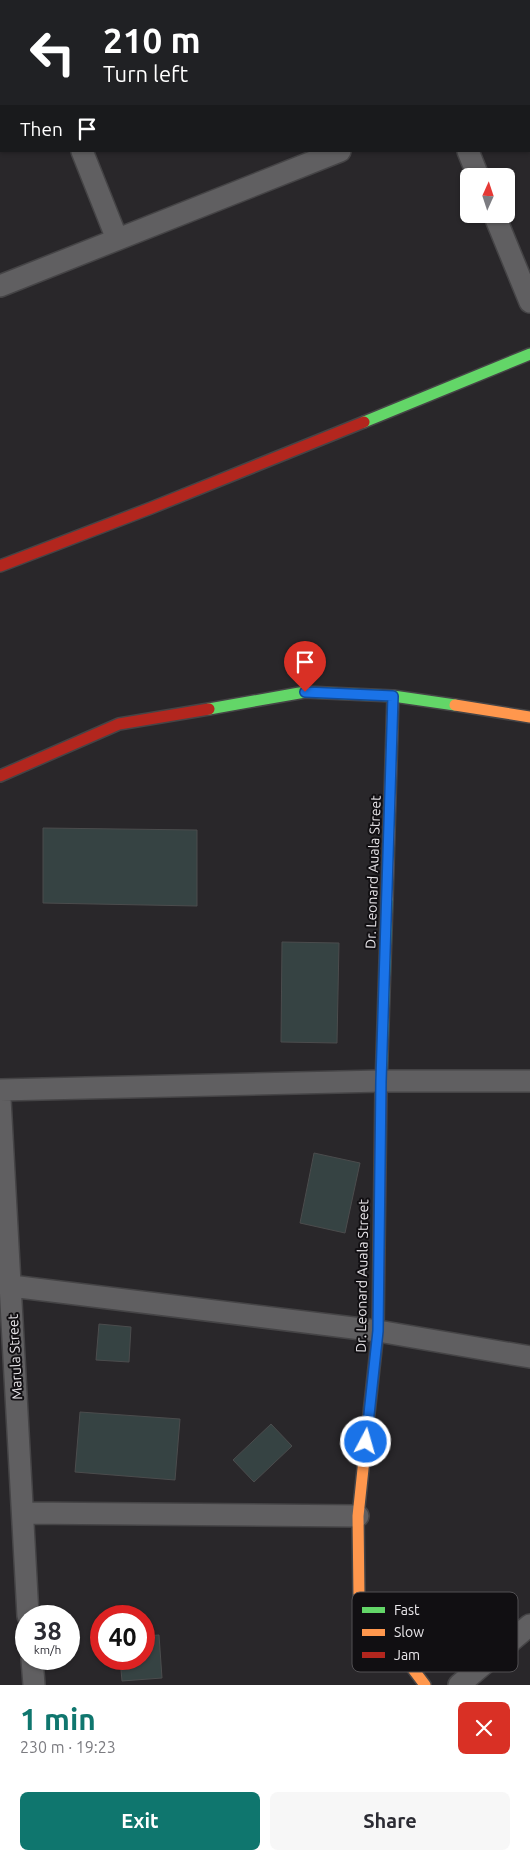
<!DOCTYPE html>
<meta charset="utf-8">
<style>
:root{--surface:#fff;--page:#f7f7f7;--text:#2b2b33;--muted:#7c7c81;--accent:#0f766e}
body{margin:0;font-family:Ubuntu,sans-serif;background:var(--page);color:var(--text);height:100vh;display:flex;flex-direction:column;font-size:19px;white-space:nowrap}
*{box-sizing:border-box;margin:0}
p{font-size:16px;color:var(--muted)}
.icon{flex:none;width:28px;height:28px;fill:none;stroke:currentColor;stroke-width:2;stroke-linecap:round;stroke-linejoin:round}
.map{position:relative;height:1685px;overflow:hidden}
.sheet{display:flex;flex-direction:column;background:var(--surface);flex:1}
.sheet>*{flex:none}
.guide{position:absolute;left:0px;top:0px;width:530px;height:152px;box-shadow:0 1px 4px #0004;background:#202124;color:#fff;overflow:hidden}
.needle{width:32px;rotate:3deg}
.tools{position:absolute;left:460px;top:168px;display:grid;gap:10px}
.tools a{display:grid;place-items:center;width:55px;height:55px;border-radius:8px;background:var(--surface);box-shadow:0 1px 4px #0004;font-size:25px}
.speed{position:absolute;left:15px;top:1605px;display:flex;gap:10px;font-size:25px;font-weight:700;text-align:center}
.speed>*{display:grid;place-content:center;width:65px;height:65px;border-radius:50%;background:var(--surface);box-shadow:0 1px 4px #0004;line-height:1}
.speed small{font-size:12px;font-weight:400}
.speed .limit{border:8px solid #d22;background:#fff;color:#111}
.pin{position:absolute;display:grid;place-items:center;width:42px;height:42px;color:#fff;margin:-51px -21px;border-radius:50% 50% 50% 0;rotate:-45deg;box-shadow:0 0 5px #0007}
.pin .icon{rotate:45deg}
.me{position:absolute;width:55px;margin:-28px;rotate:6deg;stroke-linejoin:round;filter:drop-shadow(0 0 4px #0008)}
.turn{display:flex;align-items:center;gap:18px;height:105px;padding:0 20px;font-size:22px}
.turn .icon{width:65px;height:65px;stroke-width:2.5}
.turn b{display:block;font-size:35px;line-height:42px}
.then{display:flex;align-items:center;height:48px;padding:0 20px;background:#0003;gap:10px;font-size:19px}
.round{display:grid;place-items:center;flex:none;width:52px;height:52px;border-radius:8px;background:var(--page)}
.summary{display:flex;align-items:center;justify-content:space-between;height:85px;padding:0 20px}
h1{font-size:30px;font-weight:700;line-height:38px;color:var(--accent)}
.cta{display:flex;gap:10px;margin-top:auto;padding:10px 20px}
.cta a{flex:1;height:58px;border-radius:8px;background:var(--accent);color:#fff;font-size:20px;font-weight:700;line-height:58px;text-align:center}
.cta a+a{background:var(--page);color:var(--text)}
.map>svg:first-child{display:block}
</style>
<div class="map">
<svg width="530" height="1685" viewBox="0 0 530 1685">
<rect width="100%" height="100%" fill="#29272a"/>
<path fill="#364343" stroke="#4b4c4d" d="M43 828 197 830V906L43 903Z
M282 942 339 943 337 1043 281 1042Z
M314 1153 360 1163 345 1233 300 1223Z
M99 1324 131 1327 129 1362 96 1360Z
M80 1412 180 1419 175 1480 75 1472Z
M271 1424 292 1446 254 1482 233 1460Z
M159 1635 162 1678 122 1681 120 1659H144V1636Z"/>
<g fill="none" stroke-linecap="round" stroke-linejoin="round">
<defs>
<path id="street" d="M21 0V1
M529 76 530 75
M82 151 117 239
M468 151 478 176
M494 214 530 302
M0 286 340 151
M0 1090 381 1081H530
M0 1099 28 1616
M11 1286 378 1331 530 1357
M24 1513 358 1516
M32 1659 34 1685
M459 1685 530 1625"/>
<path id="fast" d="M364 422 530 354
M209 709 305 692 393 696 455 705
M381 1087 387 899"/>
<path id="slow" d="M455 705 530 717
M387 899 393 696
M365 1450 358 1516 359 1597 425 1685"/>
<path id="jam" d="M0 566 151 508 364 422
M0 776 119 724 209 709
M365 1450 378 1331 381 1087"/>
</defs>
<use href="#street" stroke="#454446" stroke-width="24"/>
<use href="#fast" stroke="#454446" stroke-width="14"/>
<use href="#slow" stroke="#454446" stroke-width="14"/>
<use href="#jam" stroke="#454446" stroke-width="14"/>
<use href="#street" stroke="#605f61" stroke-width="21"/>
<use href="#fast" stroke="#63d668" stroke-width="11"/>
<use href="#slow" stroke="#ff974d" stroke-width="11"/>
<use href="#jam" stroke="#b3261e" stroke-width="11"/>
</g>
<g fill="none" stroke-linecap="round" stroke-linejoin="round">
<defs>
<path id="route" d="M305 692 393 696 381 1081 378 1331 366 1442"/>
</defs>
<use href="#route" stroke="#114b97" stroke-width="12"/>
<use href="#route" stroke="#1a73e8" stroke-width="9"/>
</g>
<g text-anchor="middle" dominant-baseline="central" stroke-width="4" stroke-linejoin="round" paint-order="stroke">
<g font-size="14" fill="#ebe8ec" stroke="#110f12">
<text transform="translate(373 872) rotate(-88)">Dr. Leonard Auala Street</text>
<text transform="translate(362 1276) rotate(-89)">Dr. Leonard Auala Street</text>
<text transform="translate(15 1357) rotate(-93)">Marula Street</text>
</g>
</g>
<rect x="352" y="1592" width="166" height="80" rx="8" fill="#110f12" stroke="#525053" stroke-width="1"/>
<rect x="362" y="1607" width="23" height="6" fill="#63d668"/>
<rect x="362" y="1629" width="23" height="7" fill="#ff974d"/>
<rect x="362" y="1652" width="23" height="6" fill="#b3261e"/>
<g font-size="14" fill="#ebe8ec">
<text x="394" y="1615">Fast</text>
<text x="394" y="1637">Slow</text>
<text x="394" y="1660">Jam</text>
</g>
</svg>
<div class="tools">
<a><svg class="needle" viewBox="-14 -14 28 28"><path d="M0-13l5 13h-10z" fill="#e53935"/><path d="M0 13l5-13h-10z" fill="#7c7c81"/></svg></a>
</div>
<div class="speed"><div>38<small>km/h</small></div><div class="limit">40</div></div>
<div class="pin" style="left:305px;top:692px;background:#d93025"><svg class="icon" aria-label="arrive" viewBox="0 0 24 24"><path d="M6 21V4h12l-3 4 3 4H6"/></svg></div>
<svg class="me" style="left:366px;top:1442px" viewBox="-20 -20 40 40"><circle r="17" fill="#1a73e8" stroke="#fff" stroke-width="3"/><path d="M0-11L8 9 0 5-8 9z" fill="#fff"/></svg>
<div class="guide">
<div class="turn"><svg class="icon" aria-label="left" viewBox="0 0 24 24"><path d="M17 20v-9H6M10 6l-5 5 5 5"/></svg><div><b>210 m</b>Turn left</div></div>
<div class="then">Then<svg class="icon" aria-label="arrive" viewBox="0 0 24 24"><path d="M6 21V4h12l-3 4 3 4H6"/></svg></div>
</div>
</div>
<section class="sheet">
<div class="summary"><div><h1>1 min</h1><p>230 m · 19:23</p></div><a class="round" style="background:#d93025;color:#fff"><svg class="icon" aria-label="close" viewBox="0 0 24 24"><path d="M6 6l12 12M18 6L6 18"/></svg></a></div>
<div class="cta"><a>Exit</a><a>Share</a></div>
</section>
